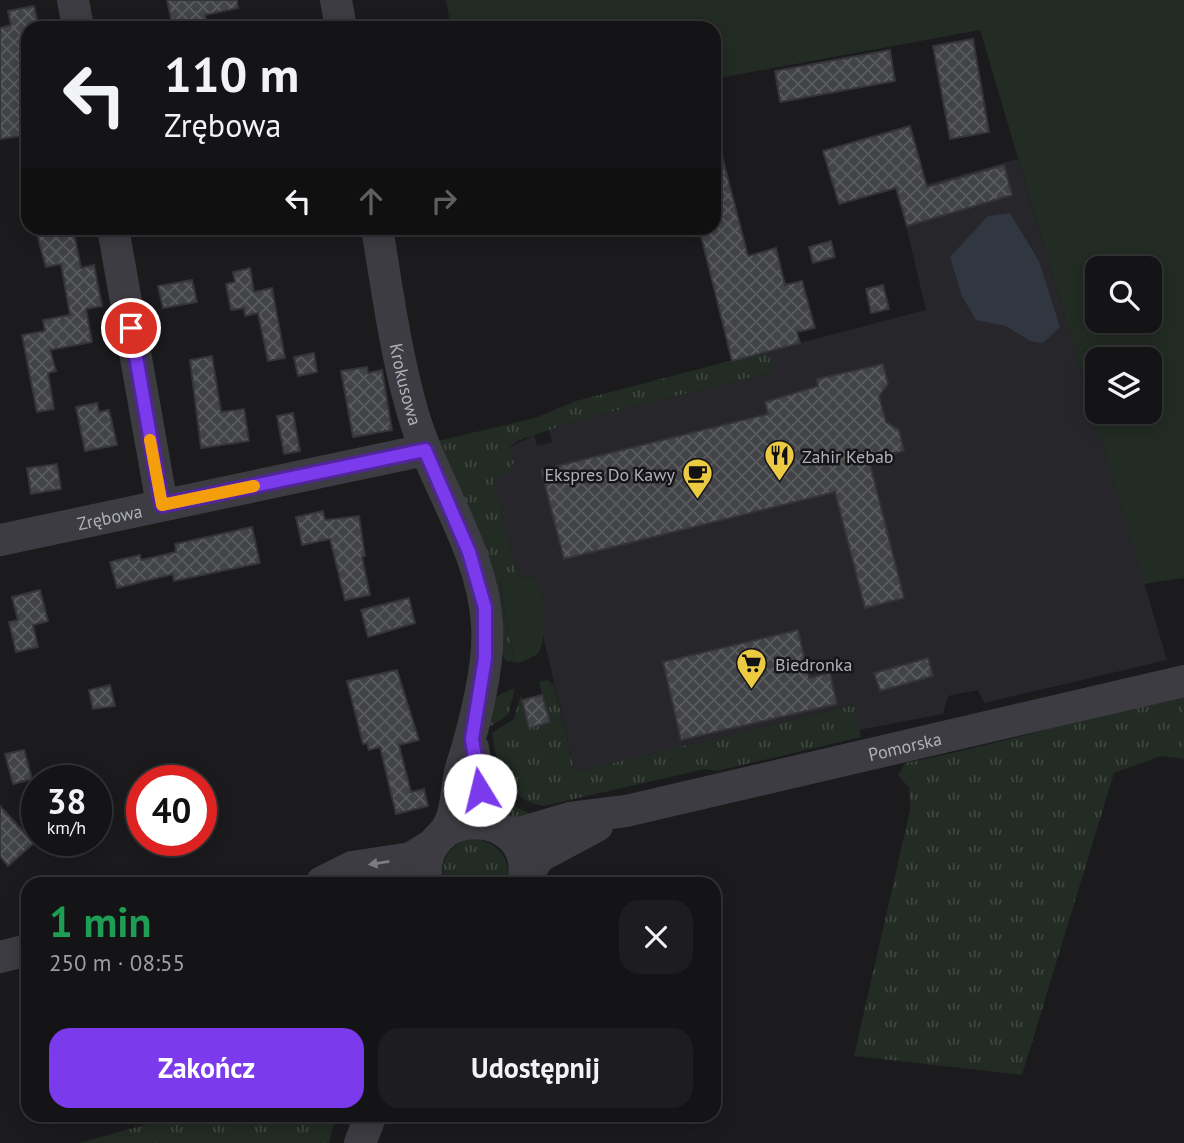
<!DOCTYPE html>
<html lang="pl">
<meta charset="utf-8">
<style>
:root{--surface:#141416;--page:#1d1d1f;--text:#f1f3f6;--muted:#9d9ea1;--line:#333335;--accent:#7c3aed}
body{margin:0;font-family:"PT Sans",sans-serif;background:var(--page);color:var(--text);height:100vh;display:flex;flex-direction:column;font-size:26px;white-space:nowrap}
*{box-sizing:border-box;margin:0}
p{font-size:23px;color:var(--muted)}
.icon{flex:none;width:38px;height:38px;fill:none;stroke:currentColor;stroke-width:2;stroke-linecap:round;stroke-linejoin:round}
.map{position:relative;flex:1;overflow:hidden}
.panel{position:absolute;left:21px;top:877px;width:700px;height:245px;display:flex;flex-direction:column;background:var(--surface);border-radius:21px;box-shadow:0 4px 18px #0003,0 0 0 2px var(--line)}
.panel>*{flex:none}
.hud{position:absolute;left:21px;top:21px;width:700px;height:214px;border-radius:21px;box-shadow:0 4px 18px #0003,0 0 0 2px var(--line);background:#141416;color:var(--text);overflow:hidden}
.buttons{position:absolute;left:1085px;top:256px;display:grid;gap:14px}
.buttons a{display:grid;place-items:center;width:77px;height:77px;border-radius:14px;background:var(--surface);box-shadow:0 4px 18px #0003,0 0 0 2px var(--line);font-size:35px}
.speed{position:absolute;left:21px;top:765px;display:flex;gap:14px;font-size:35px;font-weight:700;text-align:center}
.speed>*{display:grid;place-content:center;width:91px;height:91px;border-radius:50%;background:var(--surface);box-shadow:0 4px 18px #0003,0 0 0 2px var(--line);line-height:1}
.speed small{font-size:18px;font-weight:400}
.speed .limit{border:10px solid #d22;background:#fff;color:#111}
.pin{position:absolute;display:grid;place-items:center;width:60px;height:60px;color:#fff;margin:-30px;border:4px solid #fff;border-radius:50%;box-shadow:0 2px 7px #0007}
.me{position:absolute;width:77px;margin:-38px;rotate:351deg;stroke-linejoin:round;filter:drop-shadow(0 0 5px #0008)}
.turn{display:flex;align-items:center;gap:24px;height:147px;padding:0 28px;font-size:32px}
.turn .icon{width:91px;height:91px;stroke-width:2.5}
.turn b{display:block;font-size:49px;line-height:60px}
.lanes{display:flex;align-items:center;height:66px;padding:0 28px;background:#0003;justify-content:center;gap:35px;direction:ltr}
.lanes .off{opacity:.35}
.round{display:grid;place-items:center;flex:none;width:74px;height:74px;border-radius:21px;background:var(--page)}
.summary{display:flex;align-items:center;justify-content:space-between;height:119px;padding:0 28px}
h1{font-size:42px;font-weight:800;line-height:52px;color:#1e9e55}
.action{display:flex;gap:14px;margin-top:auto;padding:14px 28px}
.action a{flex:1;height:80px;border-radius:21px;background:var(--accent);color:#fff;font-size:28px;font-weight:800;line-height:80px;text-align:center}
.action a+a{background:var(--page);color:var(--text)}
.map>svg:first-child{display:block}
</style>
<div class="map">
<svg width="1184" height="1143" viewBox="0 0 1184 1143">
<defs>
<pattern id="grass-tufts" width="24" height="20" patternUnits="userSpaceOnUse" patternTransform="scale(1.75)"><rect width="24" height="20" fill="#222b24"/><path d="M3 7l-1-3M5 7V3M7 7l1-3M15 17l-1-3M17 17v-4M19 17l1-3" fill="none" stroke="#404742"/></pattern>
<pattern id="building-cross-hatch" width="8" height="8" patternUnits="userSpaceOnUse" patternTransform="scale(1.75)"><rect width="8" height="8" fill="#424347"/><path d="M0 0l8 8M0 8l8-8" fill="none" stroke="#5b5c60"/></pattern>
</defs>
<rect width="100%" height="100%" fill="#1b1a1d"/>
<path fill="#27262a" d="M1018 159 1167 660 984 703 978 690 948 696 943 714 859 730 853 705 575 772 543 635 537 577 518 578 493 478 507 449 534 435 537 446 552 442 549 430 581 419 773 372 768 351 926 310 898 192Z"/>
<path fill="url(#grass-tufts)" d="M768 351 773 372 581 419 517 441 508 449 515 461 505 474 493 478 518 578 499 580 514 659 538 654 519 663 506 661 498 650 433 442 535 418 576 401Z
M547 680 554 685 575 772 854 705 861 737 717 771 705 769 543 806C504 798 497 768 492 733L514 719 521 694 529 728 549 722 539 682Z
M515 688 508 715 485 730 492 698Z
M1184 695V759L1161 756 1114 773 1022 1075 854 1056 910 810 909 788 898 775 905 763C999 744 1090 717 1184 695Z
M495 797 499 798 530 814 515 819C504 814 500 808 495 797Z
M473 838C497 842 514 858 506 884H444C438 861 450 843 473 838Z
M180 1115H336L329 1143H79Z"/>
<path fill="#222b24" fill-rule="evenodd" d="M446 0H1184V578L1144 584 980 30 714 79V28H451ZM1097 268H1150V320H1097ZM1097 359H1150V411H1097Z
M537 577C544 598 549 635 538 654L519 661 514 659 499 579Z"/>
<path fill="#313741" d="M1010 213 1039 261 1060 327 1043 343 1030 341 1006 326 976 320 962 296 950 257 988 216Z"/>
<path fill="url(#building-cross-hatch)" stroke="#353539" stroke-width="2" d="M167 0H237L238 8 205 15 207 28H173Z
M34 6 39 28H28V135L0 139V28L11 25 8 11Z
M973 39 989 132 950 139 933 46Z
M890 50 895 81 780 102 775 71Z
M910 126 927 187 1004 165 1012 195 907 226 896 188 839 204 823 151Z
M714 148H720L748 256 776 248 785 285 802 281 815 328 797 332 800 343 732 361 699 228H714Z
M47 228H73L81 268 94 265 102 306 86 309 92 342 50 350 56 371 48 373 54 409 37 412 22 335 45 331 43 320 70 315 61 264 46 267 40 246 36 229Z
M831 241 835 257 813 263 809 247Z
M250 268 254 292 272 288 285 358 268 361 258 313 245 316 244 308 231 310 226 284 235 282 233 272Z
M192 280 197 302 163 308 158 286Z
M883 285 889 309 871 313 866 289Z
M314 353 317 372 298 376 294 357Z
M212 356 221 412 244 409 249 441 201 448 190 360Z
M883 364 888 384 879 396 886 422 899 430 904 451 869 460 904 598 865 608 835 492 564 559 541 470 768 414 765 402 818 386 817 379Z
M367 367 368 373 382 370 392 430 353 437 341 371Z
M97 403 99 412 109 410 117 445 85 451 76 407Z
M293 413 300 451 284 454 277 416Z
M57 464 61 489 31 494 27 468Z
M323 511 325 520 359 516 365 556 362 557 370 595 345 600 330 539 302 545 296 517Z
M252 527 260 563 174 581 173 574 117 588 110 562 140 555 141 560 176 552 175 544Z
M40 590 48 621 33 625 38 647 16 652 9 622 18 620 12 597Z
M409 598 415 623 368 637 361 610Z
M798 630 809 678 830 673 837 704 681 740 663 662Z
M928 658 933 676 880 691 874 673Z
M397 670 419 740 399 745 411 792 424 789 428 806 396 814 380 747 369 750 367 743 363 744 347 681Z
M110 685 115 706 93 709 89 690Z
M542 695 550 722 529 728 522 700Z
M24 750 32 779 13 784 5 754Z
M0 806 34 843 8 866 0 856Z"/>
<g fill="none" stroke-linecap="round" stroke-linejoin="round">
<g stroke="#3c3c42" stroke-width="32">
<path d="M73 0 78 28"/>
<path d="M336 0 341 28"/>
<path d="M113 228 162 505"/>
<path id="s1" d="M377 228C387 288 395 350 412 410 432 482 483 549 487 625 490 665 474 727 462 765 454 790 460 813 442 835"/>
<path id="s2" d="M0 540 425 450"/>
<path d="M473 748 483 807 494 826"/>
<path id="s3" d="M504 831 519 833 570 818 626 811 1184 681"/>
<path d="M524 880 539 857 597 826"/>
<path d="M322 882 352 867 411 858 435 843"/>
<path d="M392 884H401"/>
<path d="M427 884C413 801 540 805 523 884"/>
<path d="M0 957 28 950"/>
<path d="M360 1143 371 1115"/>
</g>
</g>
<defs><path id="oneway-solid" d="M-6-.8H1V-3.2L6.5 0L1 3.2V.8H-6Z" transform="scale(1.75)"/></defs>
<use fill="#7b7c85" href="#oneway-solid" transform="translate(379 863) rotate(171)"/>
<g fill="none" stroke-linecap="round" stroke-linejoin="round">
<defs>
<path id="route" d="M131 328 162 505 425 450 469 552 485 608V658L472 739 480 790"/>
</defs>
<use href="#route" stroke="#51269a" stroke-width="18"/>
<use href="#route" stroke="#7c3aed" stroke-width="12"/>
<path stroke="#f59e0b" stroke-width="12" d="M150 440 162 505 254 486"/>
</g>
<defs>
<symbol id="restaurant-pin" viewBox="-11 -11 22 30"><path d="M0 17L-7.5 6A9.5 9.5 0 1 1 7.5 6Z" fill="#eccb43" stroke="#161518"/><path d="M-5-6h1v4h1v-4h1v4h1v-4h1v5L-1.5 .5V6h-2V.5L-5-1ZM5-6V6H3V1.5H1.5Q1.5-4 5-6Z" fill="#111"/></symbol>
<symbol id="cafe-pin" viewBox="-11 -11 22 30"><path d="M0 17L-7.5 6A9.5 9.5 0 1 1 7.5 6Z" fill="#eccb43" stroke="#161518"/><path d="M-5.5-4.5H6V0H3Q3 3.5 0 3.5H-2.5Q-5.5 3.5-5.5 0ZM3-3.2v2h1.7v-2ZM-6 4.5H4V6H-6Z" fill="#111"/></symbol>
<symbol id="supermarket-pin" viewBox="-11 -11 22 30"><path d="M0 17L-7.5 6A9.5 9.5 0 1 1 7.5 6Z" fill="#eccb43" stroke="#161518"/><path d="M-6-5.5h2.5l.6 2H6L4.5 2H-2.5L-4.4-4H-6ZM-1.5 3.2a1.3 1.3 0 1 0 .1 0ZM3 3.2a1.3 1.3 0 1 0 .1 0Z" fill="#111"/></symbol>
</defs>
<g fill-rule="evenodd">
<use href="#restaurant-pin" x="762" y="438" width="35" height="47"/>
<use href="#cafe-pin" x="680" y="456" width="35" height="47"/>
<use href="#supermarket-pin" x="734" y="646" width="35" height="47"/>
</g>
<g text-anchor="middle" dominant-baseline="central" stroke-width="5" stroke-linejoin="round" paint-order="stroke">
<g font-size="18" fill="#aeb0bc" stroke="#161518">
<text stroke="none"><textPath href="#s1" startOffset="159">Krokusowa</textPath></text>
<text stroke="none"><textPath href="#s2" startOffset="112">Zrębowa</textPath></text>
<text stroke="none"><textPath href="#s3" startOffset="411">Pomorska</textPath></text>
</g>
<g font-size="18" fill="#aeb0bc" stroke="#161518" text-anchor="start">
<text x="802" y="456">Zahir Kebab</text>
<text x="675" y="474" text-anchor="end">Ekspres Do Kawy</text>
<text x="775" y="664">Biedronka</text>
</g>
</g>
</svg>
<div class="buttons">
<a><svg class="icon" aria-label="search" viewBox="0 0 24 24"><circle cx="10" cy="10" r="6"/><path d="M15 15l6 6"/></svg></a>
<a><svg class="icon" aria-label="layers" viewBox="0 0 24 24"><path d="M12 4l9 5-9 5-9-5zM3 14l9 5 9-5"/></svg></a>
</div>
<div class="speed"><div>38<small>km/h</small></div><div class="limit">40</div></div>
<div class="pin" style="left:131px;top:328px;background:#d93025"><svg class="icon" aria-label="arrive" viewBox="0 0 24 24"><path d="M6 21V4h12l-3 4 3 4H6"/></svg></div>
<svg class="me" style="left:480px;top:790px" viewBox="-20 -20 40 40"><circle r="19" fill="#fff"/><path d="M0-13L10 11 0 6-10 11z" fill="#7c3aed"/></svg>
<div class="hud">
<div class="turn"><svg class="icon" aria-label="left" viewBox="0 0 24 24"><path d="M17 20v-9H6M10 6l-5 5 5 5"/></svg><div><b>110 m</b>Zrębowa</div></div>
<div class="lanes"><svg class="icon" aria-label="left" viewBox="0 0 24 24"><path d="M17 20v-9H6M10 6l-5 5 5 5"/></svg><svg class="icon off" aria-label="ahead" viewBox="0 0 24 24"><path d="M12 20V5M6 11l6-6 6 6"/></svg><svg class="icon off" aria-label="right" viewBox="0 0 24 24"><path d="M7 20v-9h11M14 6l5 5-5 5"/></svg></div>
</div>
<section class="panel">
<div class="summary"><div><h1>1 min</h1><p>250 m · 08:55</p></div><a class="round"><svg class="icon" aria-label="close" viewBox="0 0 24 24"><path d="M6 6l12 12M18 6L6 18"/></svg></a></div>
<div class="action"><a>Zakończ</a><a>Udostępnij</a></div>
</section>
</div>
